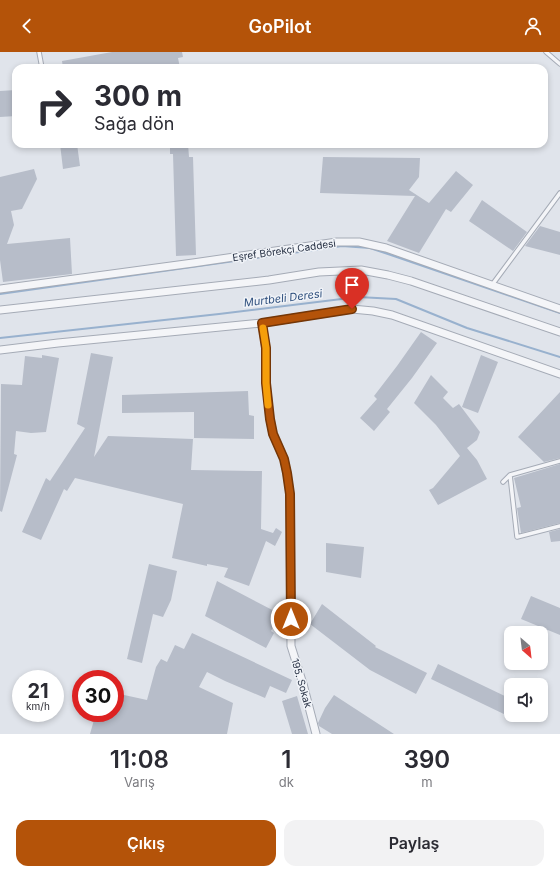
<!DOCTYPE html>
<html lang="tr">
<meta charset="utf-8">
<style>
:root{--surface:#fff;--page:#f2f2f3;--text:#2b2b33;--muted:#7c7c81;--accent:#b45309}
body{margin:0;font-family:Inter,sans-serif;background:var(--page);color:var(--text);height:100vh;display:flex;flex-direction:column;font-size:15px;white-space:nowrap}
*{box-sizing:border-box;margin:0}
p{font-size:13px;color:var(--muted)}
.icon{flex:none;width:22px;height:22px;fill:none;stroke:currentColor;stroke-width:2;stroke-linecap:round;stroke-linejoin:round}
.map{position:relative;height:682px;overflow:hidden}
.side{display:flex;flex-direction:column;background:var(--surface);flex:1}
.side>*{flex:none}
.top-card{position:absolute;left:12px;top:12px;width:536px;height:84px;border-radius:12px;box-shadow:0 2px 6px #0003;background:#fff;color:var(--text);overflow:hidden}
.needle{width:26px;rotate:152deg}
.tools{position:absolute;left:504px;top:574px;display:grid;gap:8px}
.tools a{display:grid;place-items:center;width:44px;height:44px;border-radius:8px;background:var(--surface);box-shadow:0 2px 6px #0003;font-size:20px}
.speed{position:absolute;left:12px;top:618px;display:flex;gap:8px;font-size:20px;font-weight:700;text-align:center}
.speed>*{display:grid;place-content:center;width:52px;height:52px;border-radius:50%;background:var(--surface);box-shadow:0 2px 6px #0003;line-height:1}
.speed small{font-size:10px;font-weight:400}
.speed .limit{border:6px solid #d22;background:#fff;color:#111}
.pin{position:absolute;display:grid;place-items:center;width:34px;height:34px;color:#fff;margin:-41px -17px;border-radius:50% 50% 50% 0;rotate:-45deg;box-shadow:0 0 4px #0007}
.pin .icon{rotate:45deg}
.me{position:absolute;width:44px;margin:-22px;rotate:0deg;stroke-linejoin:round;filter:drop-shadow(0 0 3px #0008)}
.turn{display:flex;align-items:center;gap:14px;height:84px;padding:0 16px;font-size:18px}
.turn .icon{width:52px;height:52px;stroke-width:2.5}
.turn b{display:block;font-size:28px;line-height:34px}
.eta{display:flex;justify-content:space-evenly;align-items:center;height:68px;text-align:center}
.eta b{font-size:24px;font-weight:600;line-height:28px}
.primary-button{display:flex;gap:8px;margin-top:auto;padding:8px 16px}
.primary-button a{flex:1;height:46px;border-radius:12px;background:var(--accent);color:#fff;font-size:16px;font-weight:600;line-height:46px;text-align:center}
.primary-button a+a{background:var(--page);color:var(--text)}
header{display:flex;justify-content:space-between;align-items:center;height:52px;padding:0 16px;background:var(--accent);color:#fff;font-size:18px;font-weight:600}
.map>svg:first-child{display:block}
</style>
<header><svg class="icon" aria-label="back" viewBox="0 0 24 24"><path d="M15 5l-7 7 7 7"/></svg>GoPilot<svg class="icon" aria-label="person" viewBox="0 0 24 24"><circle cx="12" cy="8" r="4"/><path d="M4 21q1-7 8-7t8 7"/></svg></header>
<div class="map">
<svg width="560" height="682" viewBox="0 0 560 682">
<rect width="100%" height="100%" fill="#e0e4eb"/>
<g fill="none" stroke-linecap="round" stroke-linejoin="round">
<path stroke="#98b1ce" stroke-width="2" d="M0 242 342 194 370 196 388 202 560 261
M0 286 219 262 358 245 396 247 467 276 560 305"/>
</g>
<path fill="#b7bdc9" d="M112 0H182L183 5 178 6 180 16H63L62 9Z
M16 38V64L0 65V39Z
M60 92H77L80 114 63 117Z
M170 92H188L189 105H193L196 203 176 204 173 102H170Z
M323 105 420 106 419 125 409 138 429 151 456 119 473 133 451 160 446 157 419 201 387 189 415 144 320 141Z
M34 117 37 127 22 157 11 159 14 173 7 192 70 186 72 222 3 230 0 208V125Z
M482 148 527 180 513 199 469 169Z
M540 174 560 180V203L525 194Z
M421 280 437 291 412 326 387 357 390 360 374 379 360 366 377 347 374 344 397 314Z
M91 301 113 305 94 405 108 384 193 387 191 418 262 419 261 477 273 481 276 476 282 480 275 494 266 489 249 534 224 525 228 516 207 512V514L172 506 183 452 75 426 67 439 64 437 41 488 22 480 46 426 50 429 85 376 77 372Z
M42 303 59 306 46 380 31 381 16 379 14 402 17 403 2 460 0 459 1 332 22 333 25 304 42 306Z
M481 303 498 310 478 361 462 355Z
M431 323 448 340 443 346 453 356 459 352 480 380 477 388 467 396 477 408 487 427 438 453 429 438 433 436 460 404 436 373 414 351Z
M248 339 249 363 254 364V387L194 386V360L122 361V343Z
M560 340V406L544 410 518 385Z
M560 412V471L521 481 517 456 521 455 514 426Z
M560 477V489L551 490 549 480Z
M326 491 364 495 361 526 326 520Z
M149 512 177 519 171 548 163 565 153 562 142 611 127 607Z
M217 529 280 562 271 579 274 581 266 596 205 564Z
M531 544 560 556V583L521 567Z
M322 552 376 594 375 595 427 621 416 642 370 618 310 572Z
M192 581 292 628 286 641 270 634 265 646 225 629 207 620 199 635 233 651 227 682H90L96 661H115V641L147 648 156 615 161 607 167 610 175 593 184 597Z
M438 612 511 647V657L508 664 431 627Z
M334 643 394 682H332L319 674 318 671 325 656Z
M297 644 308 682H292L282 649Z"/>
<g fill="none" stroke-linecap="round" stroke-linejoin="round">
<defs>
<path id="lane" d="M39 0 42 16
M546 0 560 12
M492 233 560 141
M510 423 517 485 560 474
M503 430 510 423 560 409"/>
<path id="street" d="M0 237 193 211 337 190H359L386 196 560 257
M0 258 269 228 319 220 361 218 388 223 411 229 560 280
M262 271 266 296V331L270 367 273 382 284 407 287 421 290 442 291 594 303 632 316 682
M0 298 58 291 262 271 352 257 373 259 392 263 560 322"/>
</defs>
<use href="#lane" stroke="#a5abb6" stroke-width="5.5"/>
<use href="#street" stroke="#a5abb6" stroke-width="9"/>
<use href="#lane" stroke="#f4f5f8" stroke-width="3.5"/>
<use href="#street" stroke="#f4f5f8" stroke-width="7"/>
</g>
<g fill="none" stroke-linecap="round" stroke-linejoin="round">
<defs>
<path id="route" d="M291 567 290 442 287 421 284 407 273 382 270 367 266 331V296L262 271 352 257"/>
</defs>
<use href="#route" stroke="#753606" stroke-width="10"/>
<use href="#route" stroke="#b45309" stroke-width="7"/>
<path stroke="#f59e0b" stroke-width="7" d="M263 276 266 296V331L268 353"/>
</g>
<g text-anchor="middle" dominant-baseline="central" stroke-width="3" stroke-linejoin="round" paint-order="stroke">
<g font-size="10" fill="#273144" stroke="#f0f3f8">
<text transform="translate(284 198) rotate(-8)">Eşref Börekçi Caddesi</text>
<text transform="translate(302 631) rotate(74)">195. Sokak</text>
</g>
<g font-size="11" font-style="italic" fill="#2d4e7c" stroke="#f0f3f8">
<text transform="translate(283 246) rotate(-7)">Murtbeli Deresi</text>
</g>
</g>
</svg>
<div class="tools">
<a><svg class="needle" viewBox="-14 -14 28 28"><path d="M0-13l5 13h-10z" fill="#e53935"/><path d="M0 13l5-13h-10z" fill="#7c7c81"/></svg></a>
<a><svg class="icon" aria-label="sound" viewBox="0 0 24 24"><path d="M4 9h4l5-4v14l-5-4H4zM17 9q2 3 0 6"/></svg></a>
</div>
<div class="speed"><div>21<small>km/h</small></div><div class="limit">30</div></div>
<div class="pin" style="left:352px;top:257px;background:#d93025"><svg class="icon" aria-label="arrive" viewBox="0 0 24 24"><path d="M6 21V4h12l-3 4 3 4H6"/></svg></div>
<svg class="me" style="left:291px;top:567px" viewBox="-20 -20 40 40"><circle r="17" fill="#b45309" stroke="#fff" stroke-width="3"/><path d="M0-11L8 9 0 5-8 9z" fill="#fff"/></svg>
<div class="top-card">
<div class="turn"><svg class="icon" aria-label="right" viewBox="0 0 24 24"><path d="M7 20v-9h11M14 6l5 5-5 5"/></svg><div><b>300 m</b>Sağa dön</div></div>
</div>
</div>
<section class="side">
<div class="eta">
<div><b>11:08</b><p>Varış</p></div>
<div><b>1</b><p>dk</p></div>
<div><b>390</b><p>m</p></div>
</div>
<div class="primary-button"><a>Çıkış</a><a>Paylaş</a></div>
</section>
